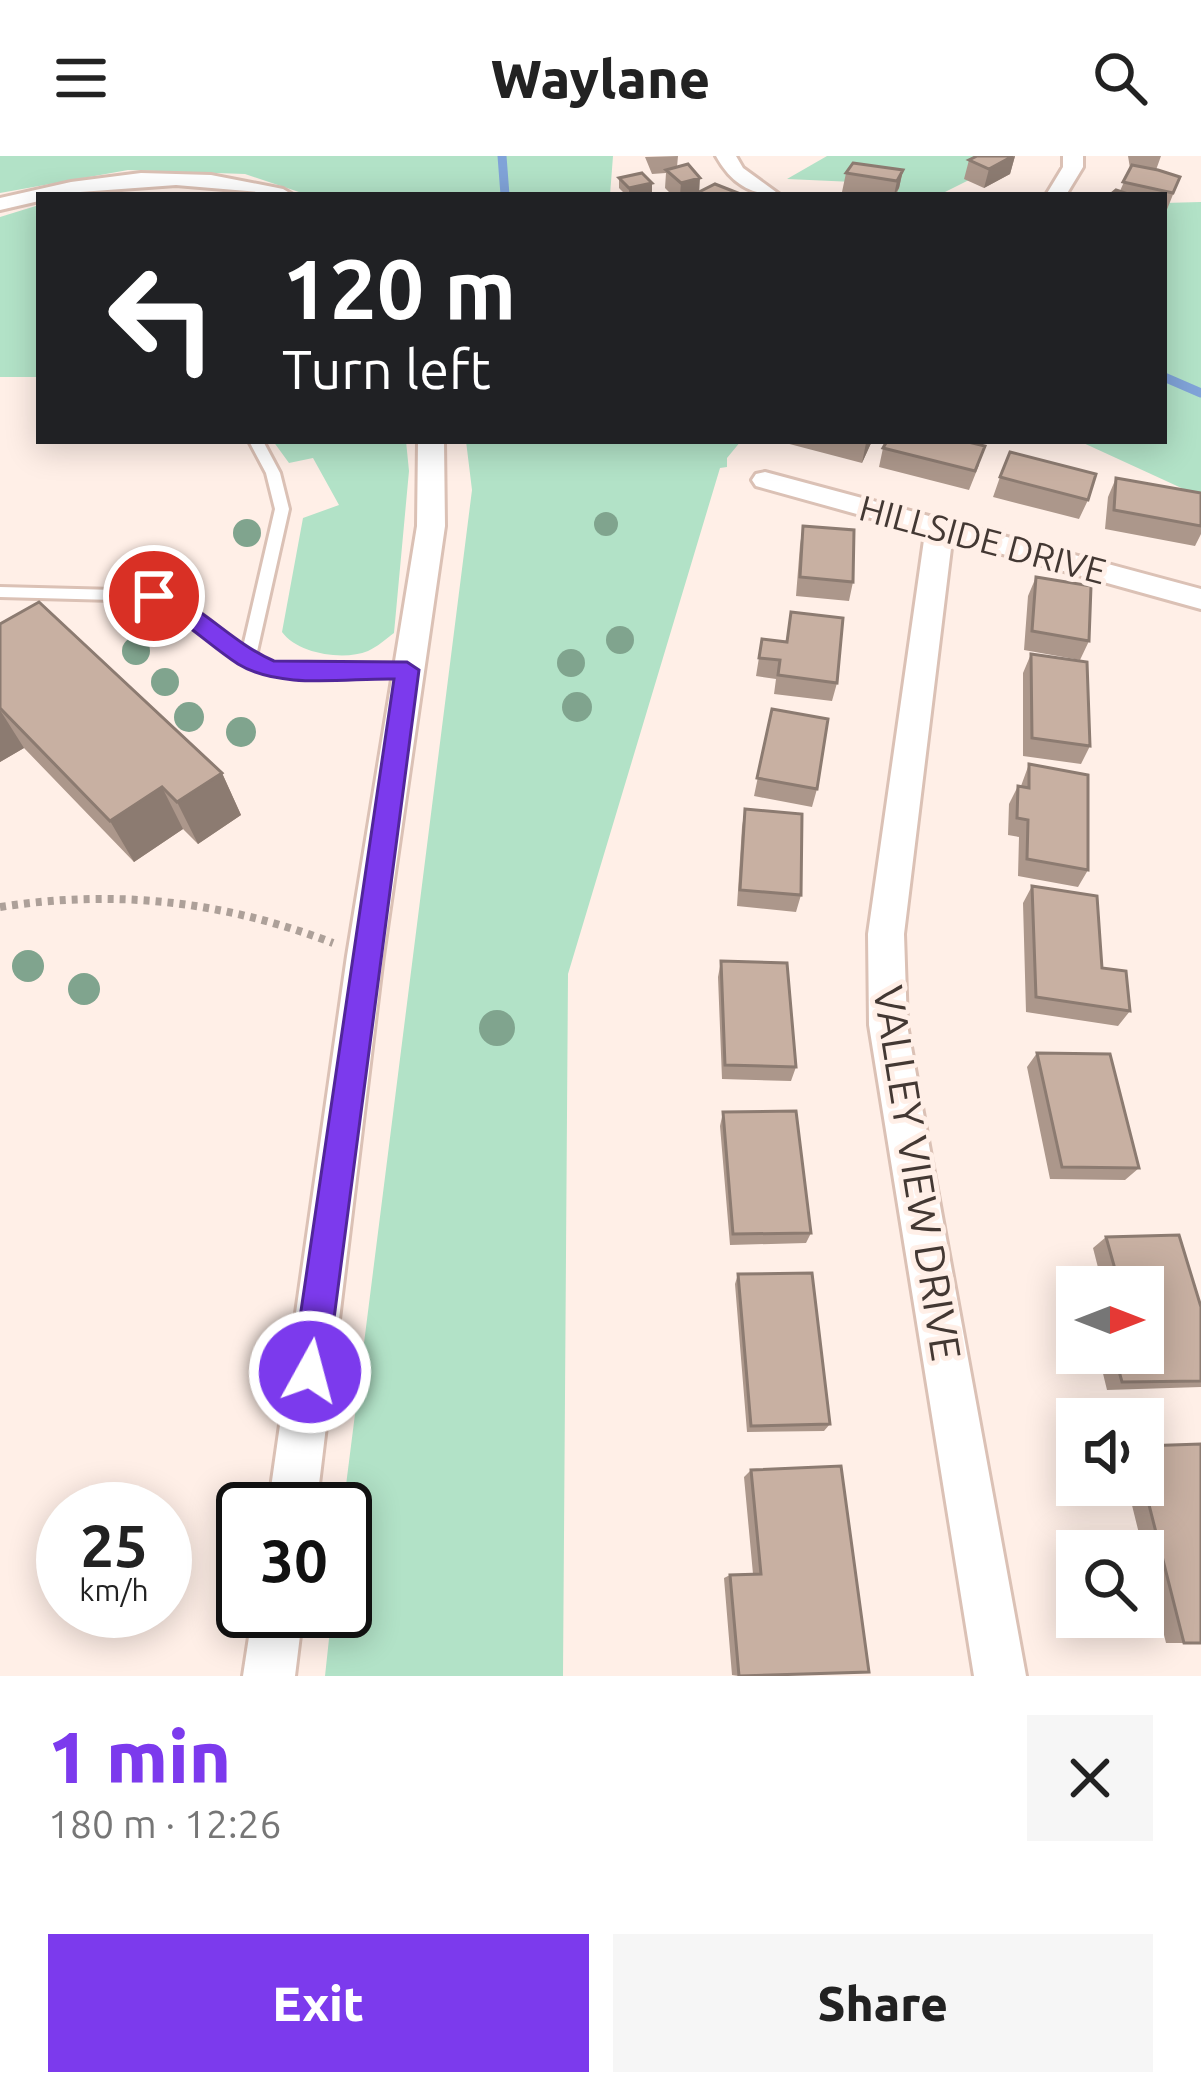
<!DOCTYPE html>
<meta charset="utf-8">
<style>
:root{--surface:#fff;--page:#f6f6f6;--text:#222;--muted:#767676;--accent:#7c3aed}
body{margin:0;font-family:Ubuntu,sans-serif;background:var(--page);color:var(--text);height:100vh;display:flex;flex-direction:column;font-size:45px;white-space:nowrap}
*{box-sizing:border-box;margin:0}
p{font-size:39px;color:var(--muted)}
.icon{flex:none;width:66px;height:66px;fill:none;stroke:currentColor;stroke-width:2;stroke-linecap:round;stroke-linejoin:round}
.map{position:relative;height:1520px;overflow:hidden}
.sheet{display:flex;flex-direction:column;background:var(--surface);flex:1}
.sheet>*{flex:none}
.guide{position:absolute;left:36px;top:36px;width:1131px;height:252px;border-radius:0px;box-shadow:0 6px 30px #0003;background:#202124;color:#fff;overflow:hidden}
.needle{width:78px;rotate:90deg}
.buttons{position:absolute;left:1056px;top:1110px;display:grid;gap:24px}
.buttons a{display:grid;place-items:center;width:108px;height:108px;border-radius:0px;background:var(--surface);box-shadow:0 6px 30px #0003;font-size:60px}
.speed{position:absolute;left:36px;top:1326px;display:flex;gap:24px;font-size:60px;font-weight:700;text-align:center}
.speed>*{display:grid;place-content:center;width:156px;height:156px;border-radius:50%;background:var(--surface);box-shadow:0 6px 30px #0003;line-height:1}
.speed small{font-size:30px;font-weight:400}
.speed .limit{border:6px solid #111;border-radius:18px;background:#fff;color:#111}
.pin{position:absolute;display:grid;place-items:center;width:102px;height:102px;color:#fff;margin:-51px;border:6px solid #fff;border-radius:50%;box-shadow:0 3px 12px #0007}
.me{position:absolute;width:132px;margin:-66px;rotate:7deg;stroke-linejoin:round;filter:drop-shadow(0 0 9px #0008)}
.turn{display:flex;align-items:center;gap:42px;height:252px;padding:0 48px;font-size:54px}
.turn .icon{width:156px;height:156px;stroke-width:2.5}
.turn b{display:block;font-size:84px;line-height:102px}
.round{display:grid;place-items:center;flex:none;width:126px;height:126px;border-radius:0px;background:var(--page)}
.summary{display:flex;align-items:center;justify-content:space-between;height:204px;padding:0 48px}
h1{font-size:72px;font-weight:800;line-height:90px;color:var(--accent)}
.cta{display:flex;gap:24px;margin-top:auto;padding:24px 48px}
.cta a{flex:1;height:138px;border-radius:0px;background:var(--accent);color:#fff;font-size:48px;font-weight:800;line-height:138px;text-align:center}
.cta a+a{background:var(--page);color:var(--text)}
header{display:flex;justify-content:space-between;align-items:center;height:156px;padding:0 48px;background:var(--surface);font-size:54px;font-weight:800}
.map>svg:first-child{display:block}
</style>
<header><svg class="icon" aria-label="menu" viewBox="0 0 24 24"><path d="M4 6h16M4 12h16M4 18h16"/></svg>Waylane<svg class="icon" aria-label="search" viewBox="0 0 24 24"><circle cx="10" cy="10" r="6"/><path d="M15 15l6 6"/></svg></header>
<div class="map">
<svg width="1201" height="1520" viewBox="0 0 1201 1520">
<rect width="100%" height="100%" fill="#ffefe7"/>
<path fill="#b2e2c7" d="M0 0H613L610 39H308L245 18 128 14 0 37Z
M827 0H982L985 16 939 39H886L854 26 787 23Z
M1201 46V341L1079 285H1164V47Z
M39 49V221H0V61Z
M273 285H406L409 315 394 477C386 483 377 491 368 495 344 505 298 498 282 476L303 362 339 349 313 302 289 307Z
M466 285H741L727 302V311L720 312 568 818 563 1520H325L332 1455H345L343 1353 472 334Z"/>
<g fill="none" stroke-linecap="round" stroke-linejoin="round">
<path stroke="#80a3d8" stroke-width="9" d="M502 0 505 39
M1164 221 1201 237"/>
<defs>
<path id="service" d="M249 285H263L280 317 289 353 256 500 273 507 407 508 412 510 415 514 412 518 271 519 243 507 181 458 152 445 0 441V431L154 435 191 450 243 491 275 353 266 317Z"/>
<path id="minor" d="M716 0H736L743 12 780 39C750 39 731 27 716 0Z
M1063 0H1083V11L1066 39H1046L1063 11Z
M141 17 211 19 283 33 293 39 176 29 39 39V45L0 54V42L71 26Z
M418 285H444L445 370 383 800 316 1353H268L347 800 417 370Z
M765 316 1201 433V453L952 384 904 778 907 869 1026 1520H974L869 869 868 778 925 377 756 330 752 324 756 318Z
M253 1455H303L295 1520H243Z"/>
</defs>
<use href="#service" stroke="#dbc1b5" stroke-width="6"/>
<use href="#minor" stroke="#dbc1b5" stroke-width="6"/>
<path stroke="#ada099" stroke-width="8" stroke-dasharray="6 6" stroke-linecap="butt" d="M0 751C116 733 223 745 333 787"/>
<use href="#service" fill="#fff" fill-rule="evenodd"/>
<use href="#minor" fill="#fff" fill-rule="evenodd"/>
</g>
<g fill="#80a48e">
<circle cx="606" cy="368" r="12"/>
<circle cx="247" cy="377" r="14"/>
<circle cx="620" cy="484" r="14"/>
<circle cx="136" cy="495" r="14"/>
<circle cx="571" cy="507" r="14"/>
<circle cx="165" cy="526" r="14"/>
<circle cx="577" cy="551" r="15"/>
<circle cx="189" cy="561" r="15"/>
<circle cx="241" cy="576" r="15"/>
<circle cx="28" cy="810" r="16"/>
<circle cx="84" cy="833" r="16"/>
<circle cx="497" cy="872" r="18"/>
</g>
<path fill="#ac978b" d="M678 0 677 11 700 36 743 39H672L665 32 666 17 652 18 645 1Z
M1015 0 1010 18 984 32 964 23 969 4Z
M1128 0H1161L1156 14 1180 21 1166 56 1164 55V39H1110L1120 35 1130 12Z
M903 14 899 32 896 39H863L842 36 846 17Z
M619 22 652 37 626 39 619 32Z
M778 285H872L862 307Z
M883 292 979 309 969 334 879 311Z
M1000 321 1088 344 1079 363 993 341Z
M1116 322 1201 337V378L1195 390 1105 373 1108 341Z
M803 370 853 426 849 445 796 440 800 389Z
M1036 421 1089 485 1080 504 1024 494 1028 440Z
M791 456 837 527 832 545 774 538 776 523 756 520 762 483 786 486Z
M0 468 222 617 241 659 198 688 183 673 134 706 24 592 0 606Z
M1031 498 1090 590 1081 608 1023 600V517Z
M772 553 817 633 812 651 754 640Z
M1029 608 1088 714 1078 731 1018 720 1019 681 1008 679 1009 648 1018 630H1021Z
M745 653 801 739 796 756 737 750 742 671Z
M1032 730 1102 812 1130 855 1118 870 1026 856 1023 747Z
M721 805 796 911 791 925 722 923 718 821Z
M1037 897 1139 1012 1125 1024 1050 1023 1027 911Z
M723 956 811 1077 806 1087 730 1089 720 970Z
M1106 1081 1201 1151V1231L1107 1234 1098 1197H1143V1131H1103L1093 1092Z
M738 1118 830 1268 824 1275 747 1276 735 1128Z
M1143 1290 1201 1487H1166L1127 1329H1143Z
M841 1310 739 1520 732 1519 724 1422 730 1419 753 1418 744 1321 751 1314Z"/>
<path fill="#8c7b71" d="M1015 0 1010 18 984 32 989 13Z
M903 14 899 32 894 39 897 25Z
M700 22 699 39H680L681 27Z
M652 27V37L629 39V32Z
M867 285H872L862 307 866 287Z
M0 554 24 592 0 606Z
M222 617 241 659 198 688 177 646Z
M162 631 183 673 134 706 110 665Z"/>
<path fill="#c8b0a2" stroke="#8c7b71" stroke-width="3" d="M977 0H1013L989 13 969 4Z
M853 7 903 14 897 25 846 17Z
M688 8 700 22 681 27 666 14Z
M1132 9 1158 14 1180 21 1173 37 1123 26Z
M642 17 652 27 629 32 619 22Z
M715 28 743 39 695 38Z
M1116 34 1131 39H1110Z
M887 285H964L985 290 975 315 883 292Z
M1010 296 1096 318 1088 344 1000 321Z
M1116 322 1201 337V370L1114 354Z
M803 370 854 374 853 426 800 421Z
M1036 421 1091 430 1089 485 1032 475Z
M39 446 222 617 177 646 162 631 110 665 0 552V468Z
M791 456 843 462 837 527 778 519 780 504 759 502 762 483 787 486Z
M1031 498 1087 506 1090 590 1032 582Z
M772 553 828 563 817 633 757 622Z
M1029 608 1088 619V714L1027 703 1028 664 1017 662 1018 630 1029 632Z
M745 653 802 658 801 739 740 734Z
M1032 730 1097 740 1102 812 1126 815 1130 855 1036 841Z
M721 805 787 807 796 911 725 909Z
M1037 897 1110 898 1139 1012 1062 1011Z
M796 955 811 1077 733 1078 723 956Z
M1179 1079 1201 1151V1225L1122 1226 1114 1197H1143V1131H1120L1106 1081Z
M812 1117 830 1268 751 1270 738 1118Z
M1201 1288V1487H1184L1143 1325V1290Z
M841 1310 869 1516 739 1520 730 1419 761 1418 751 1314Z"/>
<path fill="#7c3aed" stroke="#51269a" stroke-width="3" d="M154 432C201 447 230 486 274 505L407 506 419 514 327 1216 322 1229 310 1234 297 1229 292 1216 394 523C347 522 280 534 238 508 206 487 182 461 146 445V434Z"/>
<g text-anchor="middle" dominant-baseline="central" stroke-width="10" stroke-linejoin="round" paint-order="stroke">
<g font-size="36" fill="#433833" stroke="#ffefe7">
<text transform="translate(983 383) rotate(15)">HILLSIDE DRIVE</text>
</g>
<g font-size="42" fill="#433833" stroke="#ffefe7">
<text transform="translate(918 1017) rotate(81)">VALLEY VIEW DRIVE</text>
</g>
</g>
</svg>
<div class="buttons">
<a><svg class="needle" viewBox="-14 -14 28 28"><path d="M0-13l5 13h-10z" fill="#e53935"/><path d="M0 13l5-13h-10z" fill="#767676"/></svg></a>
<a><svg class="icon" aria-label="sound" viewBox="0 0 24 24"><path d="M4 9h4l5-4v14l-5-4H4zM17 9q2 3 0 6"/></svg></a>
<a><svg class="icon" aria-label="search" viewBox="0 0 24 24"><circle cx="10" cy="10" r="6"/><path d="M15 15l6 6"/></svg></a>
</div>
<div class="speed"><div>25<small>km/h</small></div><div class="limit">30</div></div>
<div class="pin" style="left:154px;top:440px;background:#d93025"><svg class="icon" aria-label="arrive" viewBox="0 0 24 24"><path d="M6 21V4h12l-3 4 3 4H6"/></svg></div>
<svg class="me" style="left:310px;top:1216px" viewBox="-20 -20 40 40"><circle r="17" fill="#7c3aed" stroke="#fff" stroke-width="3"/><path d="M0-11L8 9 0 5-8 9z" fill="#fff"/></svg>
<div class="guide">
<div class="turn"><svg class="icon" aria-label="left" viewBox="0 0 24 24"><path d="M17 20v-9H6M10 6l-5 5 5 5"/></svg><div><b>120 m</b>Turn left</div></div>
</div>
</div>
<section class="sheet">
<div class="summary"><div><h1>1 min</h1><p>180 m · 12:26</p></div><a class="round"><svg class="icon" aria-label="close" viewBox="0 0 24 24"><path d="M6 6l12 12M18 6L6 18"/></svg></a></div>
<div class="cta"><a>Exit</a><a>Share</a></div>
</section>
